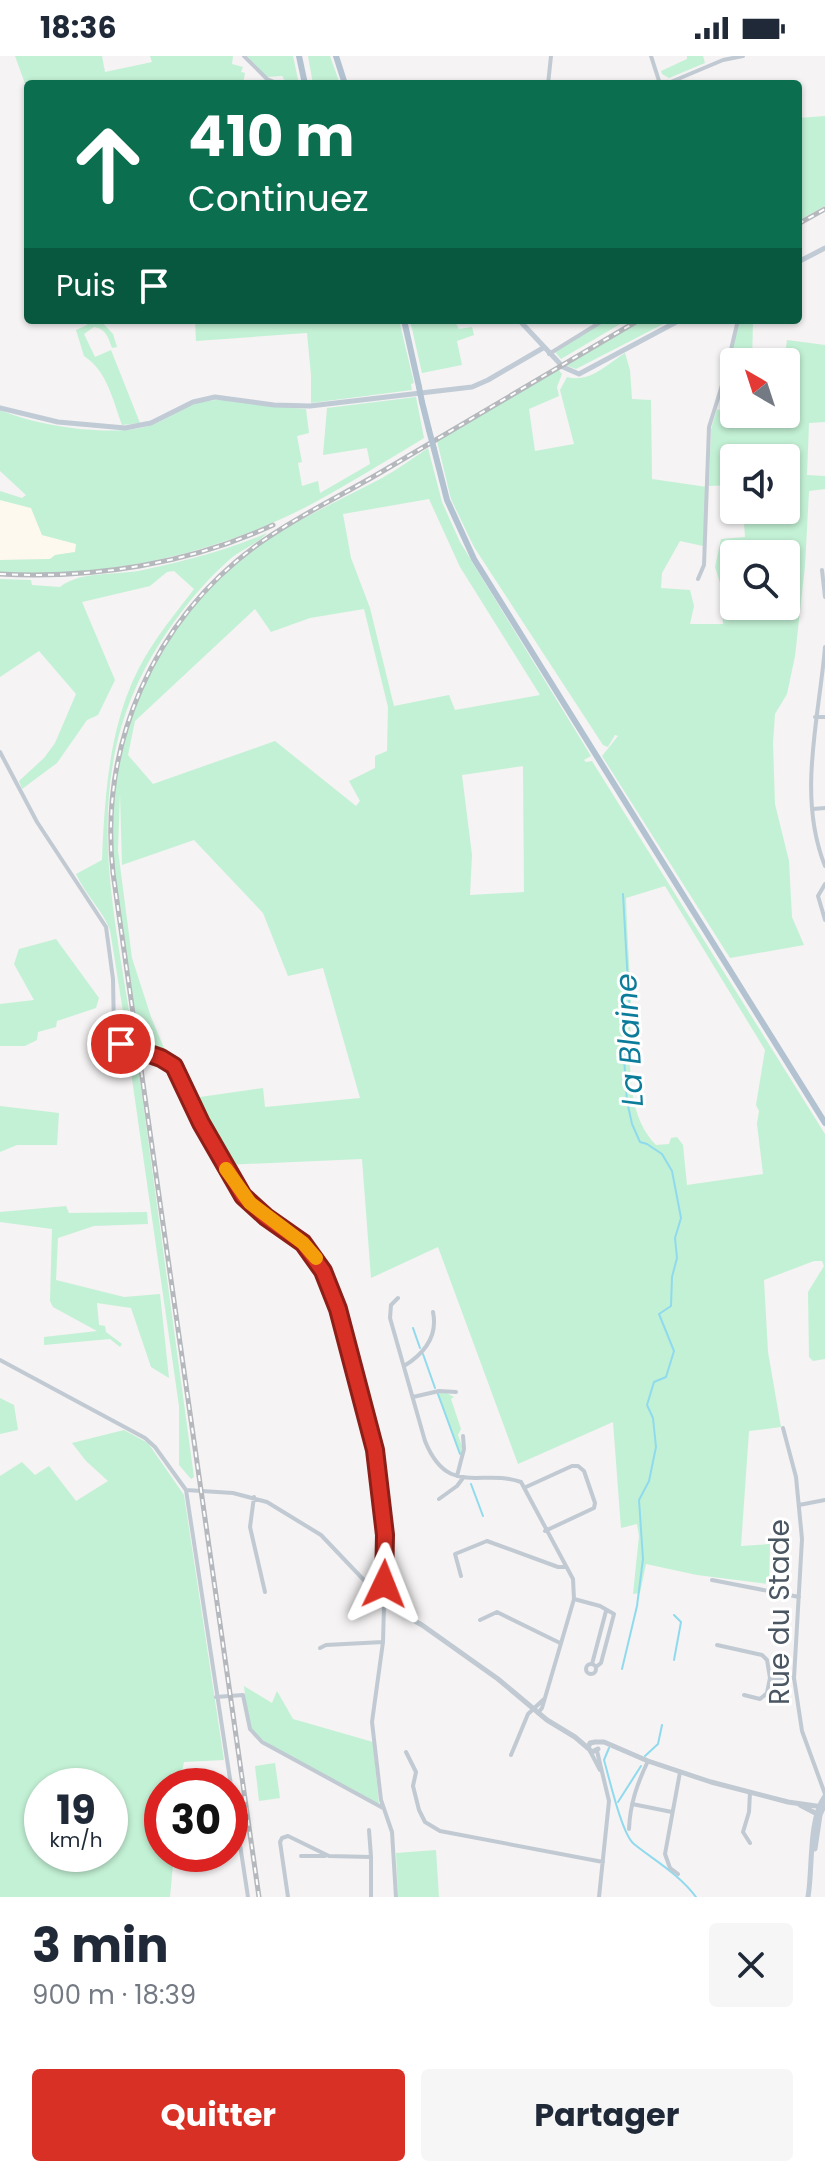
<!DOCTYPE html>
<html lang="fr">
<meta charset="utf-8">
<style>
:root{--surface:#fff;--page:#f6f6f7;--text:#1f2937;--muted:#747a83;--accent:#d93025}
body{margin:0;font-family:Poppins,sans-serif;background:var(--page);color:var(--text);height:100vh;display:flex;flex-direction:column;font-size:30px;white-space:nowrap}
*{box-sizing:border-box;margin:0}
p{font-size:26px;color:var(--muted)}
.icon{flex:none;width:44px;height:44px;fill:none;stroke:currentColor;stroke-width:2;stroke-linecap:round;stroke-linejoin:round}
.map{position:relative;height:1841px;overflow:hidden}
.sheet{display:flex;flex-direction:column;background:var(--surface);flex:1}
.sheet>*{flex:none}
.guide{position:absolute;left:24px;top:24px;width:778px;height:244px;border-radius:8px;box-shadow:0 2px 6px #0004;background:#0b6e4f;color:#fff;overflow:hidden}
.needle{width:52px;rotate:321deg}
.buttons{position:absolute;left:720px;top:292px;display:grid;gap:16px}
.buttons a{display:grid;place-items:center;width:80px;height:80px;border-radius:8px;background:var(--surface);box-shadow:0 2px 6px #0004;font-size:40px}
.speed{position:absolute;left:24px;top:1712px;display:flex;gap:16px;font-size:40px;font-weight:700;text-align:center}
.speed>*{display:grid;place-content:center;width:104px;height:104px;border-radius:50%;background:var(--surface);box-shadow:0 2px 6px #0004;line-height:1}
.speed small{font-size:20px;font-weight:400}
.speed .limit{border:12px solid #d22;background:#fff;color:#111}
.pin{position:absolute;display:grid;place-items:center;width:68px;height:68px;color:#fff;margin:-34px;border:4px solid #fff;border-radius:50%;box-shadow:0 2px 8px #0007}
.me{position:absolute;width:88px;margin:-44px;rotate:2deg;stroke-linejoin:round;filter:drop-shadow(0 0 6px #0008)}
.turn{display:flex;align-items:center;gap:28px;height:168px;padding:0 32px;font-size:36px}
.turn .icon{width:104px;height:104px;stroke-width:2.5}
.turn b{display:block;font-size:56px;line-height:68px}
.then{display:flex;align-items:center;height:76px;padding:0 32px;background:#0003;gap:16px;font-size:30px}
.round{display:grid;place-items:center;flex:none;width:84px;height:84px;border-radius:8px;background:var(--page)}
.summary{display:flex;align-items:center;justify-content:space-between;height:136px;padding:0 32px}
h1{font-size:48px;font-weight:700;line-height:60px}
.button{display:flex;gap:16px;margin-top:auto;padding:16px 32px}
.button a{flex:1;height:92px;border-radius:8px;background:var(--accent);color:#fff;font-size:32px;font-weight:700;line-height:92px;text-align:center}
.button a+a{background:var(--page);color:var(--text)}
.status{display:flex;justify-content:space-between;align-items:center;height:56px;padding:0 40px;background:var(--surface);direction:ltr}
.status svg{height:22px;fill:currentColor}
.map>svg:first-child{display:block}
</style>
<div class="status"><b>18:36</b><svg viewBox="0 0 49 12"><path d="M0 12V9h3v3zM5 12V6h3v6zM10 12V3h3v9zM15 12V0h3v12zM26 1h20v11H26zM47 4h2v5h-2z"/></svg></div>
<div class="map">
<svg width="825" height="1841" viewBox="0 0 825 1841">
<rect width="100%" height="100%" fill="#f5f3f3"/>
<path fill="#fdf9ef" d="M0 444 31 452 42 479 77 488 75 496 56 499 50 503 0 504Z"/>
<path fill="#c3f1d5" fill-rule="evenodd" d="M15 0H102L105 16 152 6 150 0H233L232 8 243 11 241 16 245 17 243 28H28V36Z
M247 0H293L299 28H287L282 20 267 21Z
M308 0H330L340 28H313Z
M687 0H703L705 7 669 22 662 18 661 15 687 3Z
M825 60V150L798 165V62Z
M86 264H100L113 278 117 291 112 292C108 281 106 273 94 271L84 278 95 301 111 294 140 367 122 369C113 344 107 315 84 300L76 274 87 269Z
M195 264H399L414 327 411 328 412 334 311 347V319L307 277 196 285Z
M410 264H454L459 273 472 271 474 279 457 285 462 309 422 317Z
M607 264H627L561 303 555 296Z
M644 264H671L576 313 565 309Z
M739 264H753L752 306H734V341L723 335Z
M787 284 825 289V366L809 367 807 419 825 420V433L809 435 805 510 795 600 787 638 775 658 773 687 775 748 789 805 792 861 804 889 730 902 602 700 618 680 615 679 608 691 603 689 474 491 451 443 437 385 558 313 562 318 557 331 559 340 529 353 535 395 574 388 560 334 567 321C590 327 606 309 625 297L630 314 632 343 651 344 652 423 707 431 703 490 680 485 662 517 661 532 690 534 694 550 690 568H723L721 530 715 511 721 483 745 481 743 454H786V440H798L799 415 786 414V402H734V429L709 430 711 373 717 353 737 363 740 358H786V306H784ZM734 498H786V550H734Z
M416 341 424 382C386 405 347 429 308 450 215 498 104 523 0 516V504L50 503 55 499 75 496 76 488 42 479 31 452 0 444V435L22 442 26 439 0 415V354C37 370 113 382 152 369 171 362 188 347 208 345 238 340 276 352 306 353L309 377 297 380 302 406 298 407 302 430 318 425 320 437 370 408 367 392 323 399 327 352Z
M428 392 442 446 460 486 591 700 584 704 586 706 592 705 825 1078V1303L813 1305 809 1301 808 1236 824 1210 822 1205H814L764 1224 768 1296 781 1371 749 1375 741 1490 770 1488 769 1528 697 1519 646 1508 640 1537 633 1538 639 1480 637 1468 621 1472 613 1366 518 1408 438 1191 371 1222 362 1103 223 1109 186 1043 263 1032 265 1051 360 1042 323 912 288 920 263 857 194 784 122 809 120 737 118 794 132 902 151 961 167 999 162 1000 141 994C130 914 105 813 114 734 125 635 183 543 264 486 301 461 343 443 382 422 398 413 413 402 428 392ZM429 443 460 511 540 639 455 654 449 639 394 650 370 552 351 502 343 458ZM255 553 271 576 310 562 364 553 388 651 387 695 375 700V712L349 725 360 745 356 750 275 685 153 728 128 699 135 665ZM523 710 524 836 470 839 472 799 462 719ZM665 830 765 994 756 1049 759 1055 757 1068 763 1118 687 1129 683 1089 677 1081 671 1082 669 1088 656 1089C620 1052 632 987 631 941 629 908 627 875 626 842Z
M267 477C259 487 240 494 229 504 211 520 194 539 180 558 71 701 111 832 135 992L128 987 110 874C103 855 85 838 76 818L102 804C105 733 110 655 150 593 163 572 179 553 194 533L174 515 167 516 150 530 82 546 115 624 98 659 87 664 57 707 22 733 19 725 44 702 55 687 76 638 39 595 0 621V523L31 524 32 529 60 531C81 514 117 520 143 514 186 505 228 494 267 477Z
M56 883 99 942 96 952 57 965 56 971 38 976 37 984 25 990H0V948L34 944 14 908 19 893Z
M128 995H136L194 1421 191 1423 179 1409V1350Z
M0 1050 59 1057 57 1089H17L0 1096Z
M66 1150 69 1157 147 1156 148 1168 94 1170 58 1182 56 1224 124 1241 160 1238 169 1322 151 1311 131 1252 97 1247 99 1269 105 1270 106 1276 122 1288 120 1291 110 1283 44 1289V1281L97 1275 53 1251 50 1245 52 1173 0 1166V1156Z
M445 1336 454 1341 451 1343 461 1373 458 1379 462 1390 461 1402 437 1338 431 1339Z
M0 1342 14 1349 18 1374 0 1378Z
M124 1374 148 1387 184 1439 224 1704 184 1706 179 1730H162V1798H174L170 1841H0V1420L22 1406 35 1419 49 1410 76 1445 108 1425 86 1405 72 1387ZM42 1730H110V1798H42Z
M244 1630 272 1647 277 1635 293 1663 373 1686 379 1748 283 1697 249 1675Z
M275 1707 280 1742 259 1745 255 1710Z
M436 1794 439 1841H398L396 1797Z"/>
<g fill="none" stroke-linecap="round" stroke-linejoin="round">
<path stroke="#90daee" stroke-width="2" d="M413 1272 420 1292
M423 1298 435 1332
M438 1338 460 1398
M471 1428 483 1460
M674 1604 681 1566 674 1559
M622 1613 637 1550 643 1503 639 1444 649 1425 656 1391 653 1362 647 1349 654 1326 666 1321 674 1295 659 1258 671 1250 672 1221 677 1202 675 1182 681 1162 672 1115 662 1098 647 1088 640 1086 632 1068 627 1045 624 1002 629 946 623 838
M609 1692 604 1704C609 1721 622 1779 634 1788 655 1805 679 1818 696 1841
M645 1700 658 1688 662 1669
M618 1746 641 1710"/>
<path stroke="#c1cad2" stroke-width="4" d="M244 0 267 23 279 28
M651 0 660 28
M548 28 551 0
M666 28 723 4 743 0
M549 298 604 264
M822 514 825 541
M698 523 704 509 709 371 724 323 738 264
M825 591C819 663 797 740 825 810
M815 661H825
M0 696 37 766 106 871 113 923 114 975 118 985 124 990 161 1002 174 1010 201 1067 243 1140 258 1155 303 1187 312 1196 323 1215 338 1253 375 1394 385 1479 384 1528
M813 753 825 752
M825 828 818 840 825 864
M398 1242 391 1249 390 1262 425 1385C448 1442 481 1412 521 1426L573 1523 574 1543 542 1652 538 1657
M0 1304 145 1382 155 1391 186 1434 233 1437 267 1446 321 1479 380 1541
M404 1310C425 1297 438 1280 433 1256
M413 1341 439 1335 456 1336
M783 1372 796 1421 802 1483 794 1622 802 1675 825 1738
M457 1420 464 1393 463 1380
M526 1431 572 1410H578L584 1415 595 1447 594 1452 545 1475
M186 1434 248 1841
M254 1441 250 1471 265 1536
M439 1443 457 1430 463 1422
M799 1449 825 1444
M461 1520 455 1498 487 1485 558 1511H566
M712 1524 799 1541
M574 1543 600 1550 614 1558 601 1607 596 1611
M384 1550 383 1586 372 1666 381 1744 392 1776 396 1841
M480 1564 497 1556 560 1587
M717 1589 762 1599 767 1604 770 1622 767 1637 760 1643 744 1639
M320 1592 326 1589 383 1586
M592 1608 606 1555
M586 1613a5 5 0 1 1 10 0a5 5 0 1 1-10 0Z
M770 1622H794
M216 1641 243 1639 250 1673 262 1686 383 1752
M590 1695 600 1714
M597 1695 609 1745 599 1841
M406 1696 416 1716 413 1730 419 1754 425 1766 440 1775 603 1806
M511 1699 528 1658 544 1643
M750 1736 749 1756 743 1776 750 1787
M632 1748 672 1756
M629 1773C630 1748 637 1728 648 1705
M369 1774 371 1801
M301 1800H325
M678 1818 670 1812 665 1798 680 1716
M288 1841 280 1786 282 1782 288 1780 329 1800 371 1801V1841"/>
<path stroke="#c1cad2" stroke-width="5" d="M383 1546 380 1541 384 1528
M386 1549 422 1569 498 1623 547 1664 575 1681 589 1693
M595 1686H604L648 1705 711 1726 788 1746 823 1751
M595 1686 590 1687 588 1692 592 1696 598 1693
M800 1749 819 1759"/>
<path stroke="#c1cbd6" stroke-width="5" d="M798 206 825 192
M519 264 563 311 579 318 680 264
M0 352 58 366 125 372 151 367 193 346 215 341 274 349 310 350 472 331 488 324 543 292
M815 1793 820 1759 825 1748
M808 1841C813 1812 808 1764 825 1740"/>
<path stroke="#b3c2d1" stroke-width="6" d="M299 0 305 28
M336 0 345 28
M404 264 419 331
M422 346 429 374
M434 393 447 444 474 503 825 1067"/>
<defs>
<path id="rail" d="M798 168 825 153
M0 518C93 523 188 508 273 469
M259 1841 113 817C99 689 153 565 257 489 297 460 341 440 383 415 468 365 553 314 639 264"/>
</defs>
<use href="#rail" stroke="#b5b8bd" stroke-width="5"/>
<use href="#rail" stroke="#fff" stroke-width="2" stroke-dasharray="6" stroke-linecap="butt"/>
<path stroke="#b3c2d1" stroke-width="6" d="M419 331 422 346
M429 374 434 393"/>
</g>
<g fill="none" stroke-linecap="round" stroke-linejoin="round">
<defs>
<path id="route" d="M121 988 161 1002 174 1010 201 1067 243 1140 266 1161 303 1187 323 1215 338 1253 375 1394 385 1479 384 1528"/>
</defs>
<use href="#route" stroke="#8d1f18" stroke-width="20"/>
<use href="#route" stroke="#d93025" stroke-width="14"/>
<path stroke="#f59e0b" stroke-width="14" d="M226 1113 250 1147 303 1187 316 1202"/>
</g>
<g text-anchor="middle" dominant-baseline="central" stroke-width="6" stroke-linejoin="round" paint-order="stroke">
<g font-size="28" fill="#4a5661" stroke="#fff">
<text transform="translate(779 1556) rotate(-90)">Rue du Stade</text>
</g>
<g font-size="30" font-style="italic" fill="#0c7c9b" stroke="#fff">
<text transform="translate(629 984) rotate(-93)">La Blaine</text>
</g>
</g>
</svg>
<div class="buttons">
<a><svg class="needle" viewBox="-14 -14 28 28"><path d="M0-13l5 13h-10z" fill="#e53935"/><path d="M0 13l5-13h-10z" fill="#747a83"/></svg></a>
<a><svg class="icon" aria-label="sound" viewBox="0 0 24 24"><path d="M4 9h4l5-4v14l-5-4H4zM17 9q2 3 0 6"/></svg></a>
<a><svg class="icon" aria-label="search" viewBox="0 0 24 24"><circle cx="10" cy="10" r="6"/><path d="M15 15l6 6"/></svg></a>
</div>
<div class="speed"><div>19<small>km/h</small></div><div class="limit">30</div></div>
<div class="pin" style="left:121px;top:988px;background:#d93025"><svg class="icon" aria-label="arrive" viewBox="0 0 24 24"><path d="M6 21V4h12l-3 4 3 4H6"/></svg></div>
<svg class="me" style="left:384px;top:1528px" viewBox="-20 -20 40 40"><path d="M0-17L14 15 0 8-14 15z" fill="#d93025" stroke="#fff" stroke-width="4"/></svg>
<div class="guide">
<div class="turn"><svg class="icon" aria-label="ahead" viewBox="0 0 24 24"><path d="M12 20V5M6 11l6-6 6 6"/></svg><div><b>410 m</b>Continuez</div></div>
<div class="then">Puis<svg class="icon" aria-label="arrive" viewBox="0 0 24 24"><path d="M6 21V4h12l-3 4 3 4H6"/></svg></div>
</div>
</div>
<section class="sheet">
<div class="summary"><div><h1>3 min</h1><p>900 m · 18:39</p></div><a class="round"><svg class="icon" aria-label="close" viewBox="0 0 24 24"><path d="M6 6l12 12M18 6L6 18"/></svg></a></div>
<div class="button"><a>Quitter</a><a>Partager</a></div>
</section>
